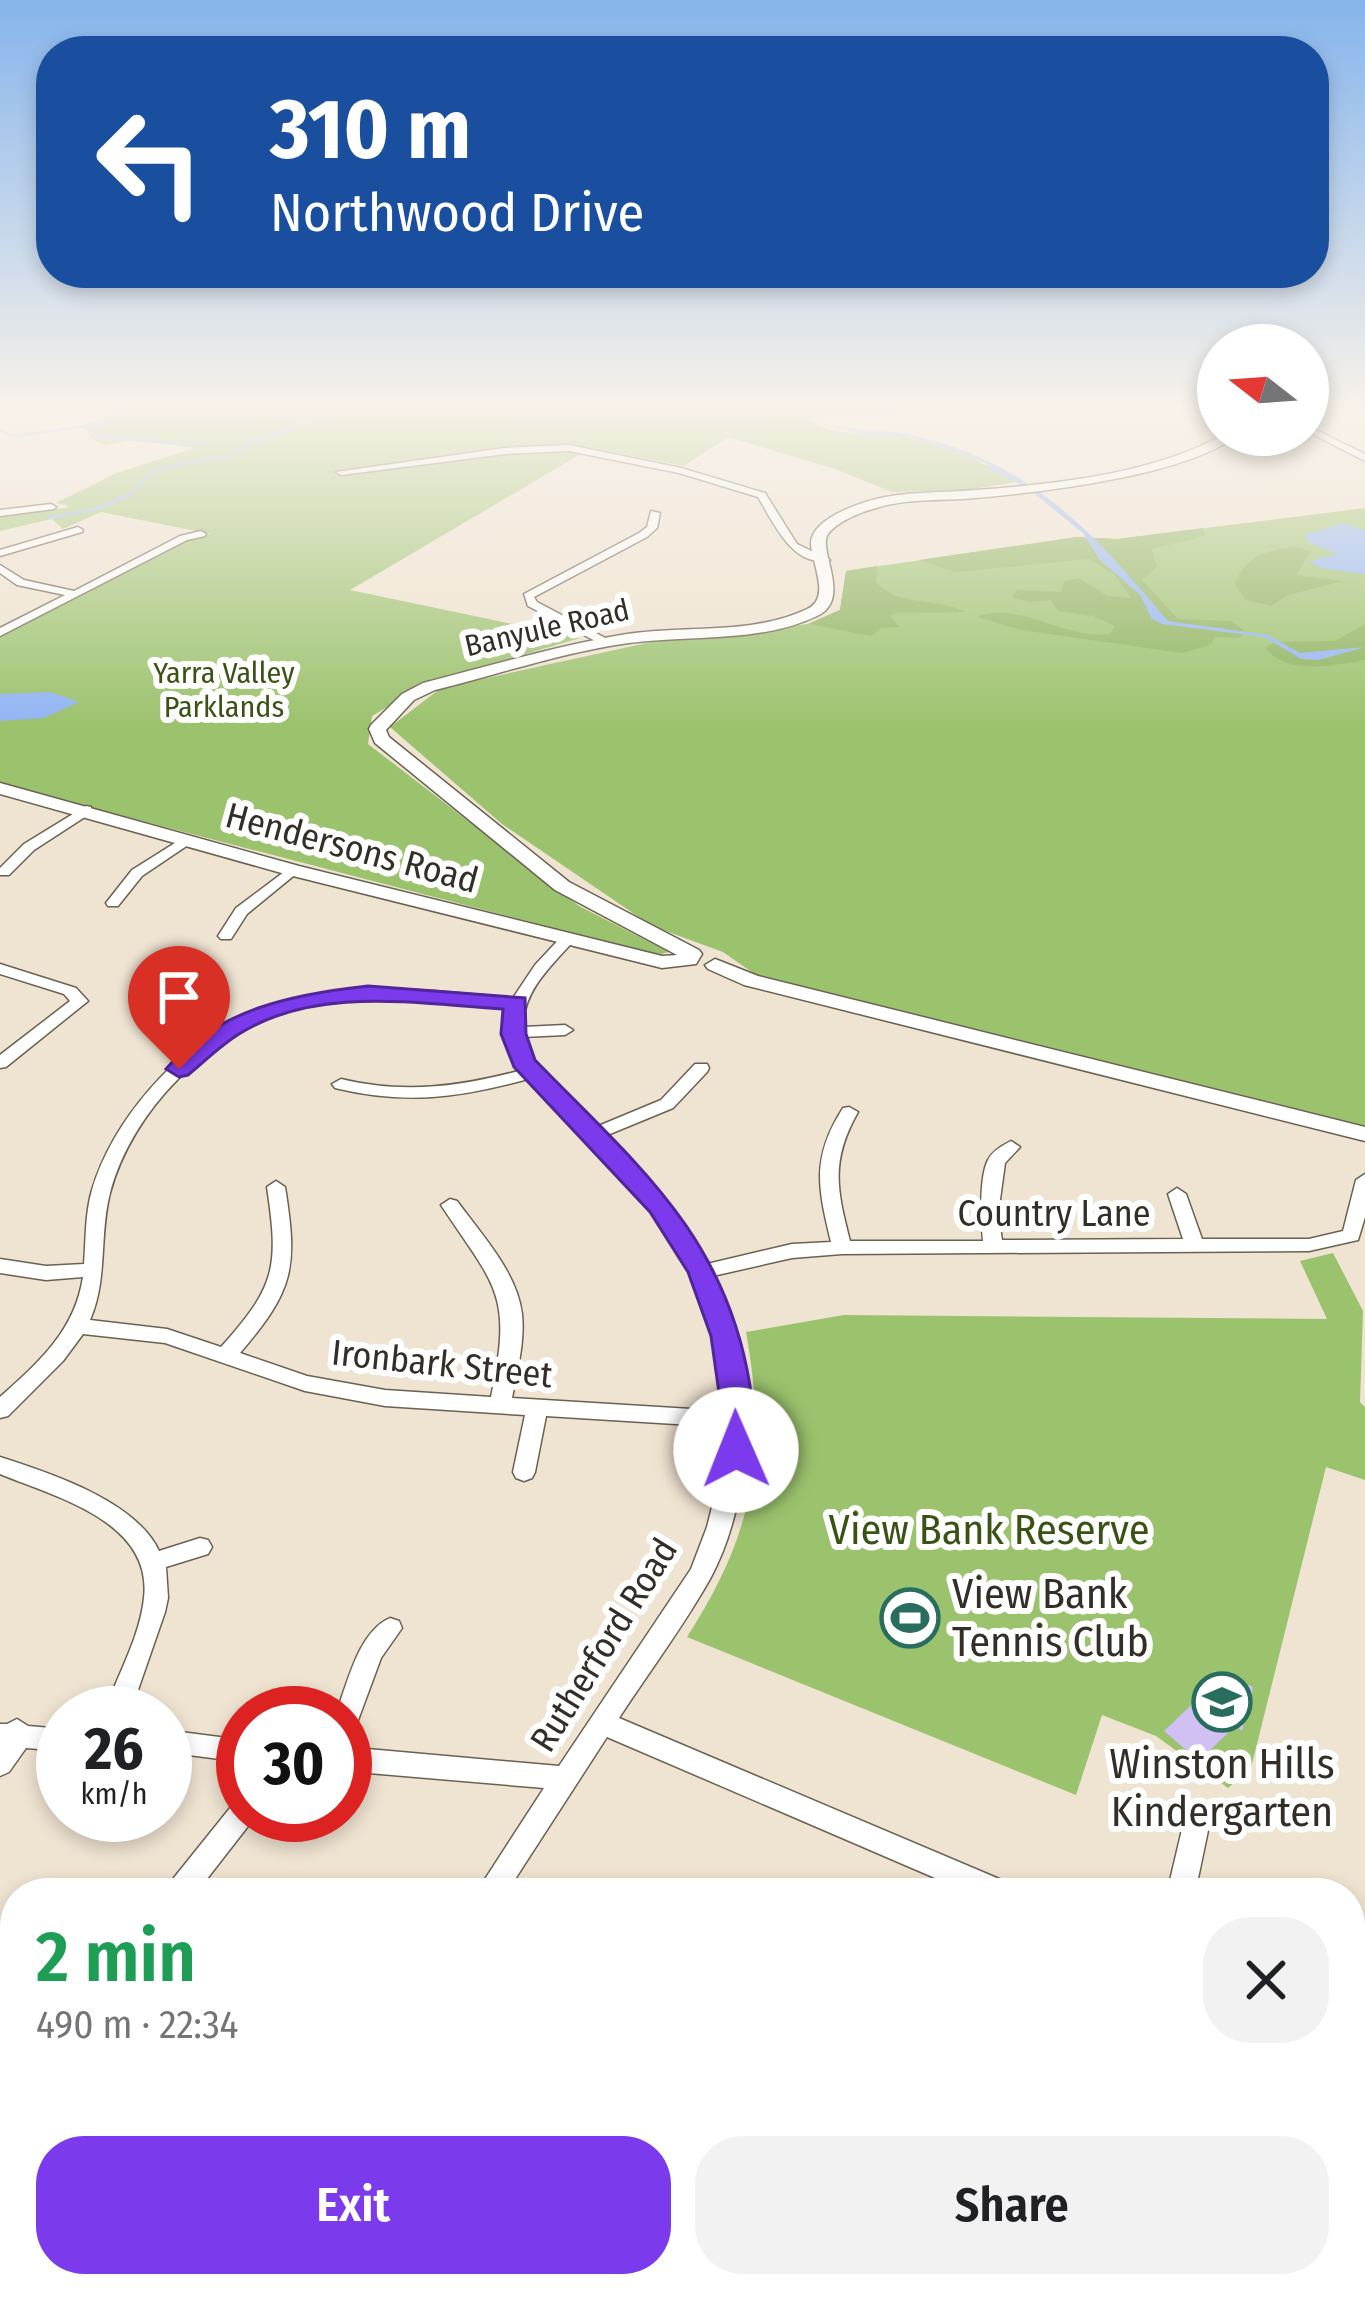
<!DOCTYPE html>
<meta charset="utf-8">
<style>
:root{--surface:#fff;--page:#f2f2f2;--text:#202124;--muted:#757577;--accent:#7c3aed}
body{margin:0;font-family:"Fira Sans Condensed",sans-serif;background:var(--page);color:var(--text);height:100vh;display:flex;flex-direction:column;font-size:45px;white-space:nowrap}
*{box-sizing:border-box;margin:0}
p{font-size:39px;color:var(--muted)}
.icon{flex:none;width:66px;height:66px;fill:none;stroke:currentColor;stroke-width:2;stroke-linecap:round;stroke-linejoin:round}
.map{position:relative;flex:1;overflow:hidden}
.side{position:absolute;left:0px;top:1878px;width:1365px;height:420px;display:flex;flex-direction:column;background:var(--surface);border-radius:48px 48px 0 0;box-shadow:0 6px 18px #0003}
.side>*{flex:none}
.hud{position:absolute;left:36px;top:36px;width:1293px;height:252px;border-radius:48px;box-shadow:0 6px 18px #0003;background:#1a4fa0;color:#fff;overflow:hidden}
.needle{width:78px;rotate:287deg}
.controls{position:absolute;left:1197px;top:324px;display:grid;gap:24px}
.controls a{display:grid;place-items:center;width:132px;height:132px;border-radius:50%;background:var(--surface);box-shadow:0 6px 18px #0003;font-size:60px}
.speed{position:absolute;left:36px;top:1686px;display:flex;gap:24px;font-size:60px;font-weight:700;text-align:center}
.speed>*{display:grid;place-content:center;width:156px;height:156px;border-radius:50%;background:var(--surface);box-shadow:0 6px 18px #0003;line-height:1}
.speed small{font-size:30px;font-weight:400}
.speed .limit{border:18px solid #d22;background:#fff;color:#111}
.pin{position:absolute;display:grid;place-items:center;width:102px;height:102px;color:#fff;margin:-123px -51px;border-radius:50% 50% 50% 0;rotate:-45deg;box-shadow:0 0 12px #0007}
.pin .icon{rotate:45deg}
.me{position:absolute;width:132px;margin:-66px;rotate:359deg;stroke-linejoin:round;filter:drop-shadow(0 0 9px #0008)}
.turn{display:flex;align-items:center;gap:42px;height:252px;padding:0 36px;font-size:54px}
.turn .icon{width:156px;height:156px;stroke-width:2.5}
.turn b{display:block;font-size:84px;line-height:102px}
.round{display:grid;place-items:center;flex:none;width:126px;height:126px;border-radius:48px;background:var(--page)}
.head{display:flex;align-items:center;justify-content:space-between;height:204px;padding:0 36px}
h1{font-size:72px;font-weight:600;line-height:90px;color:#1e9e55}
.primary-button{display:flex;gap:24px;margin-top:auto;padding:24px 36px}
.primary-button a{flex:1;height:138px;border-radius:48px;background:var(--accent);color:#fff;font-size:48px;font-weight:600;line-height:138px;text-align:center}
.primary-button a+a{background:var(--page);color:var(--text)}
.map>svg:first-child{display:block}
</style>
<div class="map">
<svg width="1365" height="2298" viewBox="0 0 1365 2298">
<rect width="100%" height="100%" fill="#efe3d1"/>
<path fill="#9bc26d" d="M130 404H914L907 410 866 416 810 414 802 418 831 430 865 436H903L965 454 1016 482 967 490 892 492 835 469 728 437 684 466 591 448 350 590 580 638 427 683 372 716 368 744 579 906 669 952 657 955 0 784V637L191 538 211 534 101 512 63 529 52 519 0 531V515L65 508 69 506 56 503 117 473 194 448 137 439 105 445 92 439 83 425 97 423Z
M1365 508V1129L756 975 723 952 652 926 502 824 390 727 441 688 665 639 808 624 840 610 846 571 1077 537 1117 539Z
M1333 1253 1363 1311 1360 1402 1365 1407V1480L1326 1467 1251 1768 1228 1788 1156 1736 1102 1715 1076 1795 687 1637C754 1533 768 1455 746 1332L844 1315 1327 1319 1300 1261Z"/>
<path fill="#8cb35c" d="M1203 528 1205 535 1198 538 1151 549 1157 566 1142 580 1178 619 1231 621 1245 631 1240 638 1215 637 1210 645 1182 653 1021 630 977 617C1018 600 1066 640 1110 634L1115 626 1093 616 1058 611 1051 600 1029 602 1012 597 1016 590 1061 592 1064 581 1079 578 1108 596 1131 598 1114 574 1089 559 955 572 919 560 1077 537 1117 539Z
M1299 547 1311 552 1296 575 1344 581 1288 595 1271 606 1246 600 1235 584C1245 555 1271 548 1299 547Z
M877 566 876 582C898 607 935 597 966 612L897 613 890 616 900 627 881 628 872 636 808 624 840 610 846 571Z
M1365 624V660C1334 665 1288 676 1265 648L1275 642 1335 641Z"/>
<path fill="#91b4f3" d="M130 404H141L97 432 180 442H235L260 439 319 414 362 404 260 442 179 445 94 438 92 427 85 425Z
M921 404C888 430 845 406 810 419 844 433 877 427 911 435 1030 461 1093 532 1168 621L1268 635 1300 653 1365 647 1319 660 1301 659 1264 637 1162 624 1152 619 1140 595 1100 560 1083 533 1026 487 989 470 986 463 907 436H865L801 418 810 414 866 416Z
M1343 523 1365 530V574L1320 568 1310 561 1337 554 1308 542 1305 535Z
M50 692 79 702 44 718 0 721V694Z"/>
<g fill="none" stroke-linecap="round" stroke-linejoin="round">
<path stroke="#91b4f3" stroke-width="3" d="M0 430 14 436 87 426
M50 518 99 508 129 495 158 468 232 455 253 442"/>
</g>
<path fill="#d1c0f4" d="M1214 1671 1253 1687 1242 1731 1235 1726 1199 1761 1164 1731 1209 1688Z"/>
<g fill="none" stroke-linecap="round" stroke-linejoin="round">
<defs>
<path id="street" d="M1308 426 1365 454V461L1308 432Z
M569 445 681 468 765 493 797 544 830 560C794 569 774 524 758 497L679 473 569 451 505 454 341 475 336 472 505 448Z
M51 504 56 507 54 509 0 516V510Z
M651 511 660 513 657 528 647 537 534 597 537 602 611 641V645H603L528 606 524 594 639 533 647 527Z
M78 527 83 530 82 532 0 556V550Z
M201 531 206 534 205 536 187 540 0 636V628L65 595 17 585 0 573V565L24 580 74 591 180 536Z
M86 806 91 807V813L34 850 9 875H0V868L24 844Z
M186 836 191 837V843L142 876 118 906H108L106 903 132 870Z
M292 866 297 867V873L247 914 231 939H221L218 936 236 908Z
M568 933 576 938C553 965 523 989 523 1027L565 1025 573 1030 565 1035 523 1037C535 1075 569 1100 596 1127L661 1100 695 1064H707L709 1068 707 1072 673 1108 605 1136 667 1202 707 1264 792 1244 831 1242C818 1188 811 1158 843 1108L849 1107 858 1112C830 1161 837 1190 850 1241H983C981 1221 979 1177 988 1160 992 1151 1003 1145 1011 1141L1020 1147 1005 1163 998 1214 1002 1240 1183 1239 1168 1194 1177 1188 1186 1194 1202 1239H1309L1343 1231 1356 1180 1365 1174V1217L1358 1240 1309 1251 842 1254 792 1258 713 1276C757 1363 757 1492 710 1579 683 1627 649 1672 619 1718L1011 1884 1015 1893H970L607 1737 506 1893H476L544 1788 345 1771V1747L559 1766 691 1569 707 1527 719 1479 724 1427 546 1416 535 1472 532 1478 524 1481 516 1478 513 1472 525 1415 385 1406 305 1391 165 1343 83 1334 63 1361 8 1416 0 1418V1397C38 1363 75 1331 83 1277L46 1280 0 1273V1259L46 1266 84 1264C86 1239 85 1214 92 1190 113 1120 174 1051 239 1018 266 1005 298 997 328 993 389 984 452 993 513 998L535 965 563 935ZM374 999 509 1007C502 1031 509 1049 522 1070 460 1087 403 1094 341 1079L332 1084 335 1088C405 1105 459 1098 528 1079 628 1182 720 1254 724 1411L512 1398C517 1371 525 1342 522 1314 517 1272 481 1234 457 1201L450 1199 441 1205C496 1288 513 1293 491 1397L385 1390 307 1376 240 1353C294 1290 298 1268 285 1187L276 1181 267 1187C279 1267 276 1286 221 1347L167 1329 90 1320C108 1279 99 1235 110 1193 132 1110 209 1033 292 1010 319 1002 347 1001 374 999Z
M0 964 76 988 88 1001 6 1067 0 1068V1055L70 1001 64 994 0 974Z
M0 1457C50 1473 136 1501 159 1551L200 1538 208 1540 212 1547 208 1554 166 1567 168 1598 165 1612 130 1713H104C117 1676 140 1637 144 1598 153 1521 55 1497 0 1474Z
M390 1618 399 1621 402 1628 381 1658 354 1731 345 1734V1713H336C348 1683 358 1632 390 1618Z
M17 1719 28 1726 63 1729V1751L26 1748 9 1772 0 1776V1724H7Z
M165 1730 243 1740V1762L165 1752Z
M243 1800V1815H255L252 1821 196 1893H165L169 1884 234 1803Z
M1197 1809 1206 1812 1210 1821 1195 1893H1167L1184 1821 1188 1812Z
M15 2082V2116L0 2124V2090Z
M297 2283H331L324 2298H290Z
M414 2283H462L469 2286 473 2298H425L419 2294Z
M1066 2283H1098L1095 2298H1063Z"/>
<path id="secondary" d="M1223 435H1238C1185 476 1043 492 975 498 942 501 908 498 876 508 861 512 838 521 828 534 817 550 853 599 817 616 761 643 690 635 629 643 564 652 499 674 435 690L414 700 386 730 389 737 569 882 699 950 702 954 696 964 662 968 285 874 0 794V783L299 866 662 956 677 955 555 890 375 743 369 729 371 725 402 694 423 683C490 666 559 645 627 634 685 625 753 635 807 609 832 598 811 562 811 543 812 519 857 504 876 499 908 491 942 493 976 490 1056 484 1152 474 1223 435Z
M715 959 758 976 1365 1127V1141L744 985 708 969 705 965Z"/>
</defs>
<use href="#street" stroke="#6b6151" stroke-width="3"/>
<use href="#secondary" stroke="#6b6151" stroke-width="3"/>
<use href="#street" fill="#fff" fill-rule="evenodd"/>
<use href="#secondary" fill="#fff" fill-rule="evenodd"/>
</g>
<linearGradient id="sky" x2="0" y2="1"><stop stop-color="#85b4ec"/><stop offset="0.56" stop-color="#f8f2ea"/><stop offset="1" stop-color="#f8f2ea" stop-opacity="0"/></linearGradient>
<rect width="1365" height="726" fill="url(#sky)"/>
<path fill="#7c3aed" stroke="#51269a" stroke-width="3" d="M368 986 525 998 526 1034 535 1060C635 1163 726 1235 750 1386 753 1406 758 1440 748 1459L736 1462 724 1459 719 1450V1393L711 1336 688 1272 650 1212 514 1067 501 1034 503 1009C417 1004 317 985 239 1034 221 1045 205 1061 188 1075L179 1077 166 1069C217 1009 294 994 368 986Z"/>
<defs>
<symbol id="stadium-ring" viewBox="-11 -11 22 22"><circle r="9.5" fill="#fff" stroke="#296d5e" stroke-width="1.5"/><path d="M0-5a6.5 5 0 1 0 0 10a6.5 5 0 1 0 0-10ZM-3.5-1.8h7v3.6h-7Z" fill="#296d5e"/></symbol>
<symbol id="school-ring" viewBox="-11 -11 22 22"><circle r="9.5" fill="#fff" stroke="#296d5e" stroke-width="1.5"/><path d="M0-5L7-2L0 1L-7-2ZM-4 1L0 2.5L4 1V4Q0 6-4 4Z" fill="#296d5e"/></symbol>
</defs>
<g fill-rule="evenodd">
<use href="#stadium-ring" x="877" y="1585" width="66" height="66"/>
<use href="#school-ring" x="1189" y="1669" width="66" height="66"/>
</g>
<g text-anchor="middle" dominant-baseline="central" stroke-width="12" stroke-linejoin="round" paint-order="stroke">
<g font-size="30" fill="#332f28" stroke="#fff">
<text transform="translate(547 628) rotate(-13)">Banyule Road</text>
</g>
<g font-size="30" fill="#3a5315" stroke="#fff">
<text x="224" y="673">Yarra Valley<tspan x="224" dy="34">Parklands</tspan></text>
</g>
<g font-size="36" fill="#332f28" stroke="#fff">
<text transform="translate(352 848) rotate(15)">Hendersons Road</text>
<text x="1054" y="1214">Country Lane</text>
<text transform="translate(442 1364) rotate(6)">Ironbark Street</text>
<text transform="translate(604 1645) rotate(-58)">Rutherford Road</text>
</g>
<g font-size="42" fill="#3a5315" stroke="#fff">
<text x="989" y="1530">View Bank Reserve</text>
</g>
<g font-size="42" fill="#332f28" stroke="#fff" text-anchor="start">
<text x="952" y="1594">View Bank<tspan x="952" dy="48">Tennis Club</tspan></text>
<text x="1222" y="1764" text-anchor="middle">Winston Hills<tspan x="1222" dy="48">Kindergarten</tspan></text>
</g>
</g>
</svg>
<div class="controls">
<a><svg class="needle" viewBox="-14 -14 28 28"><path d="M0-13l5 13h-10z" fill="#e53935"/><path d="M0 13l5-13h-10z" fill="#757577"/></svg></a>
</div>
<div class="speed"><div>26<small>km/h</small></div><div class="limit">30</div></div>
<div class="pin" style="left:179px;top:1069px;background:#d93025"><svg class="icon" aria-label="arrive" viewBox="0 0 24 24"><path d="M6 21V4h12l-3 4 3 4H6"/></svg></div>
<svg class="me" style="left:736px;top:1450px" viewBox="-20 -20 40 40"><circle r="19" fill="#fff"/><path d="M0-13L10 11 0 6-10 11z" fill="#7c3aed"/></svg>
<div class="hud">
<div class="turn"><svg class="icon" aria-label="left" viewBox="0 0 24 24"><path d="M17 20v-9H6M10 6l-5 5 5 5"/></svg><div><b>310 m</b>Northwood Drive</div></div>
</div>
<section class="side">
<div class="head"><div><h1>2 min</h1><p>490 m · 22:34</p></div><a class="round"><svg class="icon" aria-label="close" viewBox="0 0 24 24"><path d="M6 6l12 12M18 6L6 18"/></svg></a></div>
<div class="primary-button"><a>Exit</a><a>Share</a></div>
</section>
</div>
